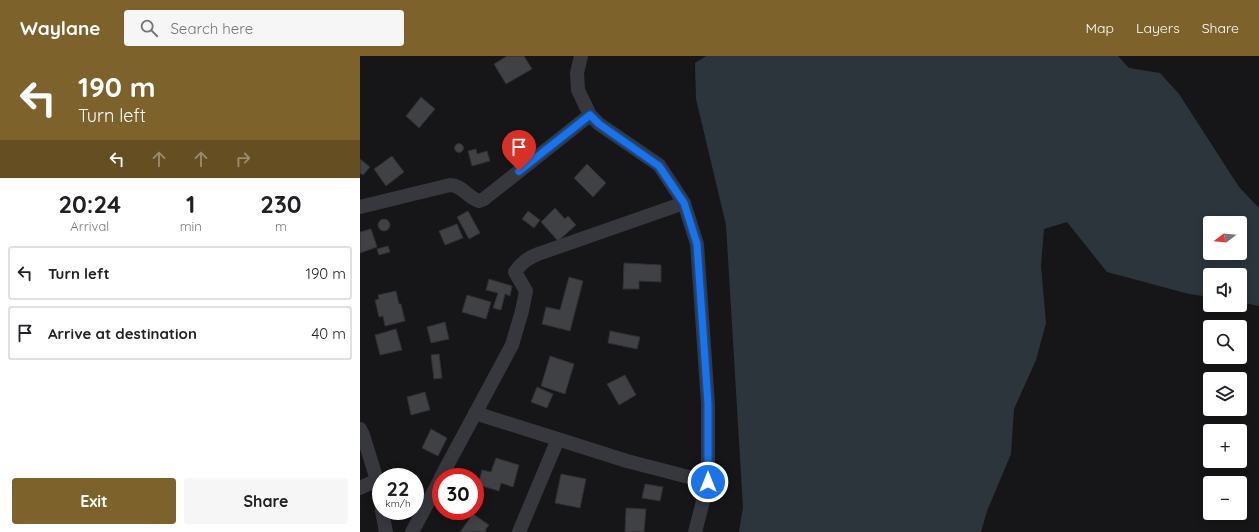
<!DOCTYPE html>
<meta charset="utf-8">
<style>
:root{--surface:#fff;--page:#f6f6f6;--text:#202124;--muted:#757577;--line:#e0e0e0;--accent:#7e622b}
body{margin:0;font-family:Quicksand,sans-serif;background:var(--page);color:var(--text);height:100vh;display:flex;flex-direction:column;font-size:15px;white-space:nowrap}
*{box-sizing:border-box;margin:0}
p{font-size:13px;color:var(--muted)}
.icon{flex:none;width:22px;height:22px;fill:none;stroke:currentColor;stroke-width:2;stroke-linecap:round;stroke-linejoin:round}
.map{position:relative;flex:1;overflow:hidden}
.sheet{display:flex;flex-direction:column;background:var(--surface);width:360px}
.sheet>*{flex:none}
.top-card{background:#7e622b;color:#fff;overflow:hidden}
.needle{width:26px;rotate:254deg}
.tools{position:absolute;left:843px;top:160px;display:grid;gap:8px}
.tools a{display:grid;place-items:center;width:44px;height:44px;border-radius:4px;background:var(--surface);box-shadow:0 2px 10px #0003;font-size:20px}
.speed{position:absolute;left:12px;top:412px;display:flex;gap:8px;font-size:20px;font-weight:700;text-align:center}
.speed>*{display:grid;place-content:center;width:52px;height:52px;border-radius:50%;background:var(--surface);box-shadow:0 2px 10px #0003;line-height:1}
.speed small{font-size:10px;font-weight:400}
.speed .limit{border:6px solid #d22;background:#fff;color:#111}
.pin{position:absolute;display:grid;place-items:center;width:34px;height:34px;color:#fff;margin:-41px -17px;border-radius:50% 50% 50% 0;rotate:-45deg;box-shadow:0 0 4px #0007}
.pin .icon{rotate:45deg}
.me{position:absolute;width:44px;margin:-22px;rotate:0deg;stroke-linejoin:round;filter:drop-shadow(0 0 3px #0008)}
.turn{display:flex;align-items:center;gap:14px;height:84px;padding:0 12px;font-size:18px}
.turn .icon{width:52px;height:52px;stroke-width:2.5}
.turn b{display:block;font-size:28px;line-height:34px}
.lanes{display:flex;align-items:center;height:38px;padding:0 12px;background:#0003;justify-content:center;gap:20px;direction:ltr}
.lanes .off{opacity:.35}
.eta{display:flex;justify-content:space-evenly;align-items:center;height:68px;text-align:center}
.eta b{font-size:24px;font-weight:800;line-height:28px}
.primary-button{display:flex;gap:8px;margin-top:auto;padding:8px 12px}
.primary-button a{flex:1;height:46px;border-radius:4px;background:var(--accent);color:#fff;font-size:16px;font-weight:800;line-height:46px;text-align:center}
.primary-button a+a{background:var(--page);color:var(--text)}
ul{padding:0;list-style:none}
li{display:flex;align-items:center;gap:12px;height:54px;margin:0 8px 6px;padding:0 4px;border:2px solid var(--line);border-radius:4px}
li div{flex:1}
li b{display:block;font-size:15px}
li em{font-style:normal}
header{display:flex;align-items:center;gap:24px;box-sizing:border-box;height:56px;padding:0 20px;background:var(--accent);color:#fff}
header strong{font-size:19px}
nav{display:flex;gap:22px;margin-inline-start:auto;font-size:14px}
.search{width:280px;height:36px;background:var(--page);display:flex;align-items:center;gap:10px;box-sizing:border-box;padding:0 14px;border-radius:4px;color:var(--muted);font-size:15px}
main{display:flex;flex:1;min-height:0}
.map>svg:first-child{display:block}
</style>
<header>
<strong>Waylane</strong>
<div class="search"><svg class="icon" aria-label="search" viewBox="0 0 24 24"><circle cx="10" cy="10" r="6"/><path d="M15 15l6 6"/></svg>Search here</div>
<nav><a>Map</a><a>Layers</a><a>Share</a></nav>
</header>
<main>
<section class="sheet">
<div class="top-card">
<div class="turn"><svg class="icon" aria-label="left" viewBox="0 0 24 24"><path d="M17 20v-9H6M10 6l-5 5 5 5"/></svg><div><b>190 m</b>Turn left</div></div>
<div class="lanes"><svg class="icon" aria-label="left" viewBox="0 0 24 24"><path d="M17 20v-9H6M10 6l-5 5 5 5"/></svg><svg class="icon off" aria-label="ahead" viewBox="0 0 24 24"><path d="M12 20V5M6 11l6-6 6 6"/></svg><svg class="icon off" aria-label="ahead" viewBox="0 0 24 24"><path d="M12 20V5M6 11l6-6 6 6"/></svg><svg class="icon off" aria-label="right" viewBox="0 0 24 24"><path d="M7 20v-9h11M14 6l5 5-5 5"/></svg></div>
</div>
<div class="eta">
<div><b>20:24</b><p>Arrival</p></div>
<div><b>1</b><p>min</p></div>
<div><b>230</b><p>m</p></div>
</div>
<ul>
<li><svg class="icon" aria-label="left" viewBox="0 0 24 24"><path d="M17 20v-9H6M10 6l-5 5 5 5"/></svg><div><b>Turn left</b></div><em>190 m</em></li>
<li><svg class="icon" aria-label="arrive" viewBox="0 0 24 24"><path d="M6 21V4h12l-3 4 3 4H6"/></svg><div><b>Arrive at destination</b></div><em>40 m</em></li>
</ul>
<div class="primary-button"><a>Exit</a><a>Share</a></div>
</section>
<div class="map">
<svg width="899" height="476" viewBox="0 0 899 476">
<rect width="100%" height="100%" fill="#161618"/>
<path fill="#2c353c" fill-rule="evenodd" d="M346 0H758L769 12 800 17 819 38 879 131 899 152V250L880 246V219H850V241L829 238 747 216 707 166 684 173 681 210 686 267 676 304 654 353 651 398 627 455 621 476H379L383 451 366 169 336 43 335 7ZM850 167H880V197H850Z"/>
<path fill="#404145" stroke="#303034" d="M147 0H164L172 13 146 28 134 8Z
M61 41 75 53 59 72 46 60Z
M94.5 92a4.5 4.5 0 1 1 9 0a4.5 4.5 0 1 1-9 0Z
M116 93 117 98 127 95 130 105 112 110 108 95Z
M32 100 44 116 26 130 14 113Z
M0 103 10 111 3 119 0 117Z
M227 108 246 127 233 141 214 122Z
M195 152 205 163 208 160 216 169 198 185 181 166Z
M108 155 120 177 109 183 97 161Z
M168 155 180 164 174 172 162 163Z
M18 169a6 6 0 1 1 12 0a6 6 0 1 1-12 0Z
M97 168 103 182 85 189 79 175Z
M11 173 17 191 0 197V176Z
M28 190 30 196 19 199 17 193Z
M264 207 301 209V226L279 225V233H263Z
M209 221 223 225 210 275 182 268 186 251 200 254Z
M129 223 152 230 150 240 145 238 141 254 133 252 138 237 126 234Z
M36 235 39 248H41L45 265 25 270 23 260 19 261 15 244 19 243 18 239Z
M107 239 131 246 126 263 102 256Z
M85 266 89 283 71 287 67 271Z
M36 273 42 294 20 299 15 279Z
M250 275 280 281 277 293 248 287Z
M79 298 82 322 74 323 71 299Z
M190 300 214 308 205 338 181 330Z
M265 319 276 339 259 349 247 328Z
M177 331 193 338 187 352 171 346Z
M65 336 70 354 51 359 47 341Z
M71 373 87 382 78 400 62 392Z
M136 402 159 409 153 431 141 427 139 435 118 429 122 414 131 416Z
M201 418 226 423 220 452 195 447Z
M285 428 303 431 300 445 282 442Z
M266 452 286 453 284 476H265Z
M113 458 129 469 125 474 127 476H100Z"/>
<g fill="none" stroke-linecap="round" stroke-linejoin="round">
<path stroke="#37383d" stroke-width="14" d="M221 0 217 17 218 34 230 59 239 68 299 109 324 147 337 188 348 348V426L335 476
M0 151 90 129C102 129 107 141 119 145L124 143 230 59
M115 357 267 405 348 426
M0 373 3 379 17 424 0 432
M81 421 152 289 162 255 166 235 155 216C162 206 168 202 178 198L324 147
M17 424 21 448
M22 455 26 476
M52 476 81 422
M159 476 198 383"/>
</g>
<g fill="none" stroke-linecap="round" stroke-linejoin="round">
<defs>
<path id="route" d="M159 115 230 59 239 68 299 110 324 147 337 188 348 348V426"/>
</defs>
<use href="#route" stroke="#114b97" stroke-width="10"/>
<use href="#route" stroke="#1a73e8" stroke-width="7"/>
</g>
</svg>
<div class="tools">
<a><svg class="needle" viewBox="-14 -14 28 28"><path d="M0-13l5 13h-10z" fill="#e53935"/><path d="M0 13l5-13h-10z" fill="#757577"/></svg></a>
<a><svg class="icon" aria-label="sound" viewBox="0 0 24 24"><path d="M4 9h4l5-4v14l-5-4H4zM17 9q2 3 0 6"/></svg></a>
<a><svg class="icon" aria-label="search" viewBox="0 0 24 24"><circle cx="10" cy="10" r="6"/><path d="M15 15l6 6"/></svg></a>
<a><svg class="icon" aria-label="layers" viewBox="0 0 24 24"><path d="M12 4l9 5-9 5-9-5zM3 14l9 5 9-5"/></svg></a>
<a>+</a>
<a>−</a>
</div>
<div class="speed"><div>22<small>km/h</small></div><div class="limit">30</div></div>
<div class="pin" style="left:159px;top:115px;background:#d93025"><svg class="icon" aria-label="arrive" viewBox="0 0 24 24"><path d="M6 21V4h12l-3 4 3 4H6"/></svg></div>
<svg class="me" style="left:348px;top:426px" viewBox="-20 -20 40 40"><circle r="17" fill="#1a73e8" stroke="#fff" stroke-width="3"/><path d="M0-11L8 9 0 5-8 9z" fill="#fff"/></svg>
</div>
</main>
